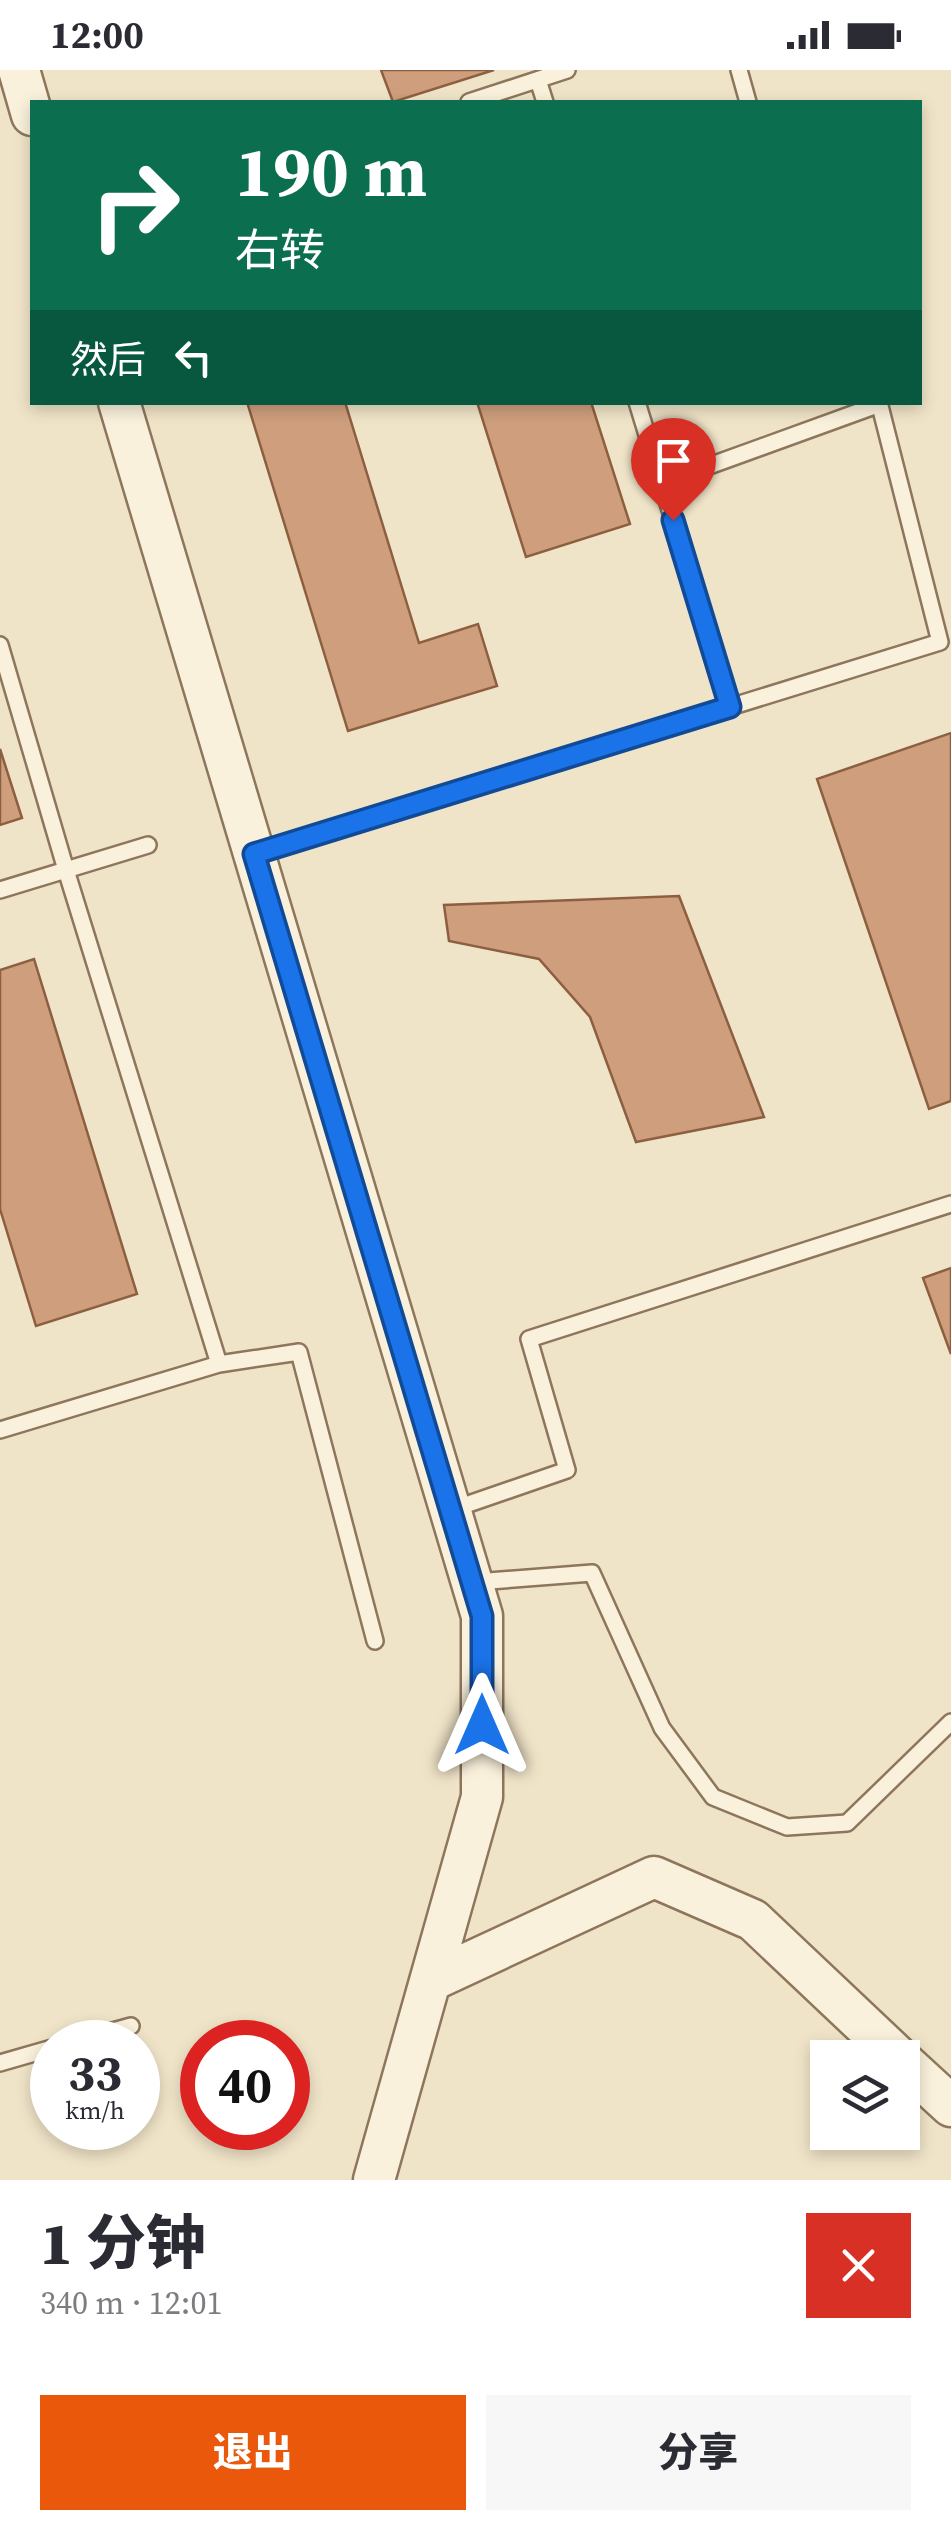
<!DOCTYPE html>
<html lang="zh">
<meta charset="utf-8">
<style>
:root{--surface:#fff;--page:#f7f7f7;--text:#2b2b33;--muted:#7c7c81;--accent:#ea580c}
body{margin:0;font-family:"Source Serif 4","Noto Sans SC",serif;background:var(--page);color:var(--text);height:100vh;display:flex;flex-direction:column;font-size:38px;white-space:nowrap}
*{box-sizing:border-box;margin:0}
p{font-size:32px;color:var(--muted)}
.icon{flex:none;width:55px;height:55px;fill:none;stroke:currentColor;stroke-width:2;stroke-linecap:round;stroke-linejoin:round}
.map{position:relative;height:2110px;overflow:hidden}
.details{display:flex;flex-direction:column;background:var(--surface);flex:1}
.details>*{flex:none}
.hud{position:absolute;left:30px;top:30px;width:892px;height:305px;border-radius:0px;box-shadow:0 5px 15px #0003;background:#0b6e4f;color:#fff;overflow:hidden}
.buttons{position:absolute;left:810px;top:1970px;display:grid;gap:20px}
.buttons a{display:grid;place-items:center;width:110px;height:110px;border-radius:0px;background:var(--surface);box-shadow:0 5px 15px #0003;font-size:50px}
.speed{position:absolute;left:30px;top:1950px;display:flex;gap:20px;font-size:50px;font-weight:700;text-align:center}
.speed>*{display:grid;place-content:center;width:130px;height:130px;border-radius:50%;background:var(--surface);box-shadow:0 5px 15px #0003;line-height:1}
.speed small{font-size:25px;font-weight:400}
.speed .limit{border:15px solid #d22;background:#fff;color:#111}
.pin{position:absolute;display:grid;place-items:center;width:85px;height:85px;color:#fff;margin:-102px -42px;border-radius:50% 50% 50% 0;rotate:-45deg;box-shadow:0 0 10px #0007}
.pin .icon{rotate:45deg}
.me{position:absolute;width:110px;margin:-55px;rotate:0deg;stroke-linejoin:round;filter:drop-shadow(0 0 8px #0008)}
.turn{display:flex;align-items:center;gap:35px;height:210px;padding:0 40px;font-size:45px}
.turn .icon{width:130px;height:130px;stroke-width:2.5}
.turn b{display:block;font-size:70px;line-height:85px}
.then{display:flex;align-items:center;height:95px;padding:0 40px;background:#0003;gap:20px;font-size:38px}
.round{display:grid;place-items:center;flex:none;width:105px;height:105px;border-radius:0px;background:var(--page)}
.head{display:flex;align-items:center;justify-content:space-between;height:170px;padding:0 40px}
h1{font-size:60px;font-weight:800;line-height:75px}
.button{display:flex;gap:20px;margin-top:auto;padding:20px 40px}
.button a{flex:1;height:115px;border-radius:0px;background:var(--accent);color:#fff;font-size:40px;font-weight:800;line-height:115px;text-align:center}
.button a+a{background:var(--page);color:var(--text)}
.status{display:flex;justify-content:space-between;align-items:center;height:70px;padding:0 50px;background:var(--surface);direction:ltr}
.status svg{height:28px;fill:currentColor}
.map>svg:first-child{display:block}
</style>
<div class="status"><b>12:00</b><svg viewBox="0 0 49 12"><path d="M0 12V9h3v3zM5 12V6h3v6zM10 12V3h3v9zM15 12V0h3v12zM26 1h20v11H26zM47 4h2v5h-2z"/></svg></div>
<div class="map">
<svg width="951" height="2110" viewBox="0 0 951 2110">
<rect width="100%" height="100%" fill="#f0e4c8"/>
<path fill="#cf9f7d" stroke="#8d5f41" stroke-width="2.5" d="M381 0H494L393 32Z
M247 332H345L419 573 478 554 497 616 348 661Z
M477 332H591L630 454 526 487Z
M951 663V1031L929 1039 817 709Z
M0 679 22 748 0 755Z
M679 826 764 1047 636 1072 590 947 539 889 449 871 444 835Z
M34 889 137 1224 36 1256 0 1139V900Z
M951 1198V1284L923 1208Z"/>
<g fill="none" stroke-linecap="round" stroke-linejoin="round">
<defs>
<path id="service" d="M739 0 748 32
M538 10 545 32
M469 32 567 0
M637 332 730 637
M662 413 880 334
M0 575 66 800 219 1294
M258 783 940 572 879 332
M0 820 148 775
M0 1360 219 1294 299 1282 375 1571
M451 1440 567 1400 529 1269 951 1134
M476 1512 592 1503 662 1658 713 1727 787 1757 847 1753 951 1652
M73 1972 131 1956
M0 1993 52 1978"/>
<path id="tertiary" d="M19 0 32 45
M119 332 482 1546V1727L374 2110
M430 1911 654 1807 753 1850 899 1988
M902 1991 951 2036"/>
</defs>
<use href="#service" stroke="#8d765c" stroke-width="20"/>
<use href="#tertiary" stroke="#8d765c" stroke-width="45"/>
<use href="#service" stroke="#faf1dc" stroke-width="15"/>
<use href="#tertiary" stroke="#faf1dc" stroke-width="40"/>
</g>
<g fill="none" stroke-linecap="round" stroke-linejoin="round">
<defs>
<path id="route" d="M482 1655V1546L254 784 730 637 673 450"/>
</defs>
<use href="#route" stroke="#114b97" stroke-width="25"/>
<use href="#route" stroke="#1a73e8" stroke-width="18"/>
</g>
</svg>
<div class="buttons">
<a><svg class="icon" aria-label="layers" viewBox="0 0 24 24"><path d="M12 4l9 5-9 5-9-5zM3 14l9 5 9-5"/></svg></a>
</div>
<div class="speed"><div>33<small>km/h</small></div><div class="limit">40</div></div>
<div class="pin" style="left:673px;top:450px;background:#d93025"><svg class="icon" aria-label="arrive" viewBox="0 0 24 24"><path d="M6 21V4h12l-3 4 3 4H6"/></svg></div>
<svg class="me" style="left:482px;top:1655px" viewBox="-20 -20 40 40"><path d="M0-17L14 15 0 8-14 15z" fill="#1a73e8" stroke="#fff" stroke-width="4"/></svg>
<div class="hud">
<div class="turn"><svg class="icon" aria-label="right" viewBox="0 0 24 24"><path d="M7 20v-9h11M14 6l5 5-5 5"/></svg><div><b>190 m</b>右转</div></div>
<div class="then">然后<svg class="icon" aria-label="left" viewBox="0 0 24 24"><path d="M17 20v-9H6M10 6l-5 5 5 5"/></svg></div>
</div>
</div>
<section class="details">
<div class="head"><div><h1>1 分钟</h1><p>340 m · 12:01</p></div><a class="round" style="background:#d93025;color:#fff"><svg class="icon" aria-label="close" viewBox="0 0 24 24"><path d="M6 6l12 12M18 6L6 18"/></svg></a></div>
<div class="button"><a>退出</a><a>分享</a></div>
</section>
